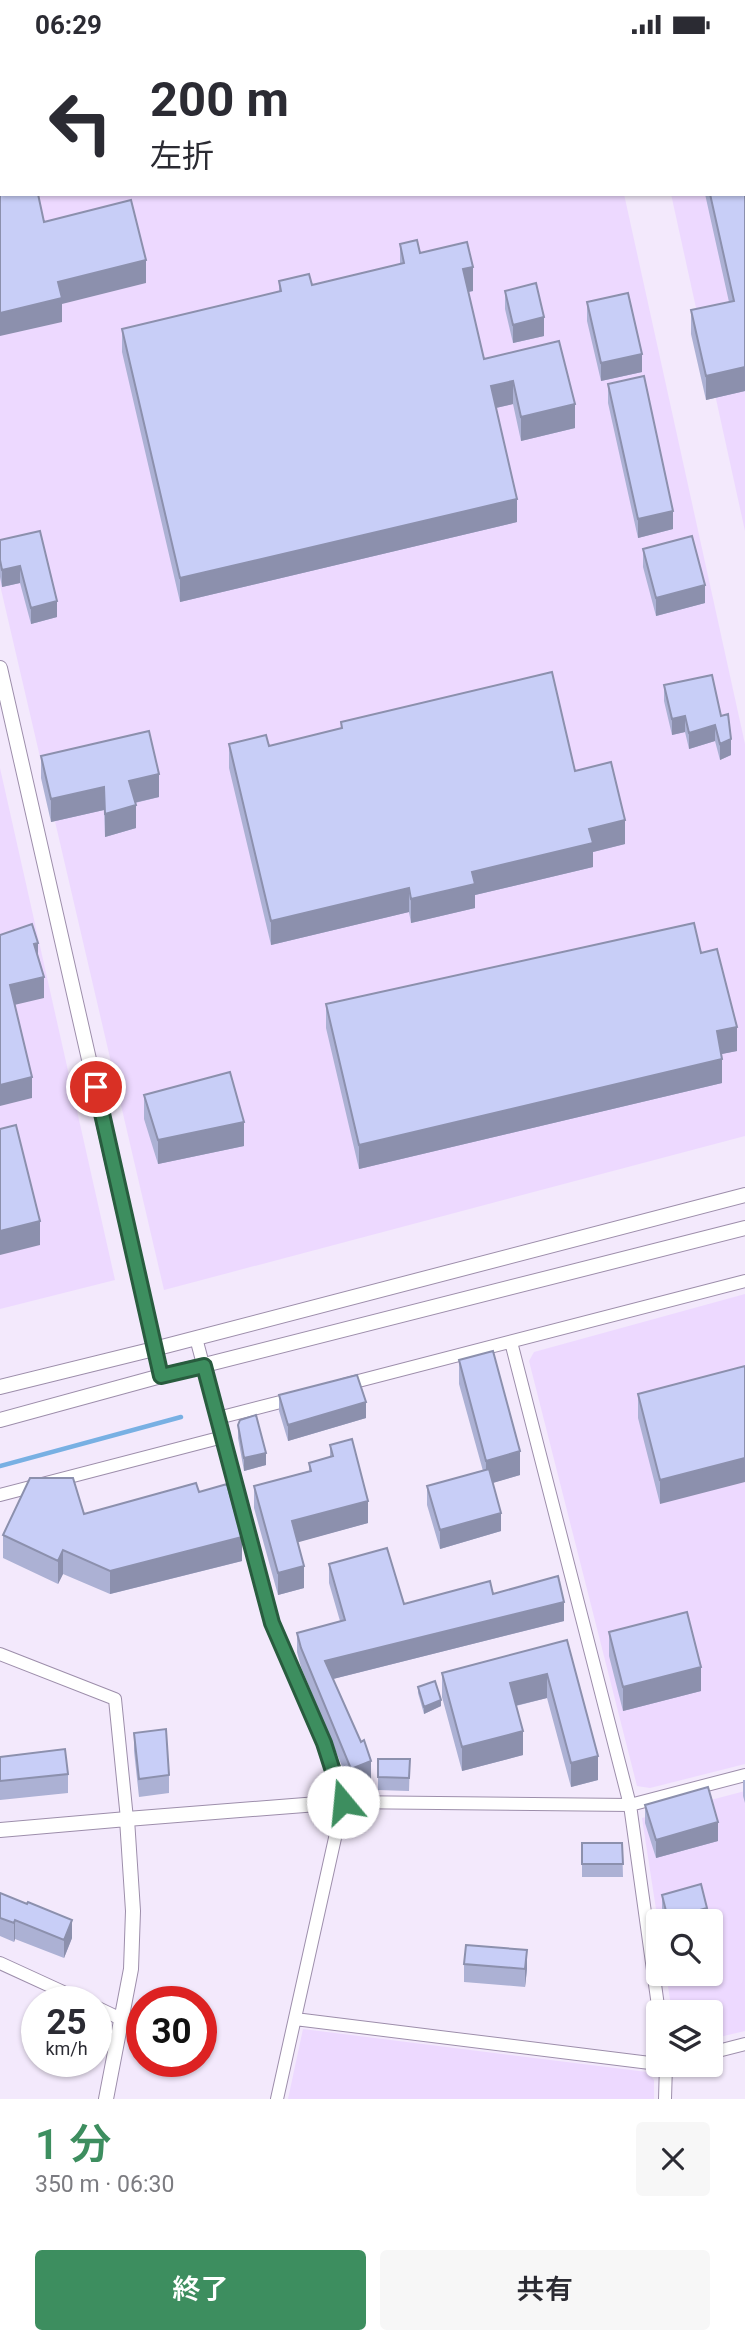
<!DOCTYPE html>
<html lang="ja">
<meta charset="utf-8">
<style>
:root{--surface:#fff;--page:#f7f7f7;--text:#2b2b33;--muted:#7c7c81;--accent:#3d8e5f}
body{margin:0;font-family:Roboto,"Noto Sans JP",sans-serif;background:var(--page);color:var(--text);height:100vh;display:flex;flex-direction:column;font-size:26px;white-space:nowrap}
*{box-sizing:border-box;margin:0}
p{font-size:23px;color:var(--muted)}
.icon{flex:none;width:38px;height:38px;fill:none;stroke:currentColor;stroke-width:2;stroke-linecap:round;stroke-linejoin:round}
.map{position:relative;height:2050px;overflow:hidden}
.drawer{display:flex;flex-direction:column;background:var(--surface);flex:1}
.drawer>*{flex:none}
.hud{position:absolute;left:0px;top:0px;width:746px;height:147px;box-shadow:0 2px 5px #0004;background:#fff;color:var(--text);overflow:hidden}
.controls{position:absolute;left:646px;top:1860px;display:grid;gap:14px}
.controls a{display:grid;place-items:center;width:77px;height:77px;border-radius:7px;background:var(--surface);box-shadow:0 2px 5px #0004;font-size:35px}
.speed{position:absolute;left:21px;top:1937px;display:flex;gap:14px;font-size:35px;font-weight:700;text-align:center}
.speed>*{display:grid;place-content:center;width:91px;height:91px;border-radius:50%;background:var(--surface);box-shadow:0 2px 5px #0004;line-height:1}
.speed small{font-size:18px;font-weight:400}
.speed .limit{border:10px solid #d22;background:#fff;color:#111}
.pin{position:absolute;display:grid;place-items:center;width:60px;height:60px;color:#fff;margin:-30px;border:4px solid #fff;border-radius:50%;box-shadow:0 2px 7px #0007}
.me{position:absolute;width:77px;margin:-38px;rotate:343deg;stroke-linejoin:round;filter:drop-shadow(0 0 5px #0008)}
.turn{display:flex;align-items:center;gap:24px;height:147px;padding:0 35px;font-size:32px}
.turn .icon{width:91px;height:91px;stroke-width:2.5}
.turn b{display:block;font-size:49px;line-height:60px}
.round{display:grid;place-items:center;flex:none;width:74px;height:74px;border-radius:7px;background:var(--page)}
.overview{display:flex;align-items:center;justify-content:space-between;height:119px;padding:0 35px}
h1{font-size:42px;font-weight:600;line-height:52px;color:var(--accent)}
.cta{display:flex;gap:14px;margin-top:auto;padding:14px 35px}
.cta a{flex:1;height:80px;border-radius:7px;background:var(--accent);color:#fff;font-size:28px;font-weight:600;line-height:80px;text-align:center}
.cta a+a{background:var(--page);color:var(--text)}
.status{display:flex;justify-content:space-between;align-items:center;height:49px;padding:0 35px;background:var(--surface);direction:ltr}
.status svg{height:19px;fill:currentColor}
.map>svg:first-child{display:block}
</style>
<div class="status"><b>06:29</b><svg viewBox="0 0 49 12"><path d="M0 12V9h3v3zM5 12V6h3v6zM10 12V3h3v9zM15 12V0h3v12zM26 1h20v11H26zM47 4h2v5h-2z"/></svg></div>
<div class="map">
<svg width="745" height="2050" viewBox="0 0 745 2050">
<rect width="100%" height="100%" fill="#f3e9fc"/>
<path fill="#edd9ff" d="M0 0H592V2H2V145H624L745 695V1087L164 1241 0 536Z
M640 0H745V482L671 145H744V2Z
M0 719 115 1231 0 1260Z
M745 1245V1715L650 1739 637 1737 529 1312 534 1303Z
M745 1742V1982L711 1990 710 1964 672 1963 666 1925H710V1872L658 1873 642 1769Z
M303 1980 647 2023 654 2031V2050H288Z"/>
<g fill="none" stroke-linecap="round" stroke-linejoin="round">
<path stroke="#78b0e3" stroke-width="4.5" d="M0 1417 181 1368"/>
<defs>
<path id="minor" d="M196 1289 272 1574 324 1694 343 1753 277 2050
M511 1293 630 1756 659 1964
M343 1336 745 1232
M218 1369 292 1350
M0 1446 223 1388
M0 1605 115 1650 127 1770
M343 1753 630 1756 745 1726
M0 1914 85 1953
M96 1958 123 1971
M295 1970 658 2015
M710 2004 745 1995
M665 2050 666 2016"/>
<path id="tertiary" d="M0 619 161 1327
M0 1338 154 1300 745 1146
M0 1371 161 1327 745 1179
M127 1770 343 1753
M0 1781 127 1770 133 1862 131 1920 106 2050"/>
</defs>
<use href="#minor" stroke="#9d8eab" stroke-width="14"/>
<use href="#tertiary" stroke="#9d8eab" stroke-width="16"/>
<use href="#minor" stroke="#fff" stroke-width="12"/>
<use href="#tertiary" stroke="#fff" stroke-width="14"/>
</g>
<path fill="#acb1d4" d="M705 145H744L745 342 706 351 691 285V261L729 253Z
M400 195 420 204 473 242 468 243 484 310 575 379 521 392 513 355 496 359 517 473 180 553 122 303V280L279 243V232L312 236 400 215Z
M505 242 544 287 513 294 505 260Z
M587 253 642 323 601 332 587 272Z
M608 335 673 480 638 489 608 354Z
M0 491 57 568 31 575 20 534 2 538 0 528Z
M643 500 705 554 656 567 643 518Z
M664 636 721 667 731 706 720 711 715 692 689 700 685 683 672 686 664 652Z
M341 673 575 722 625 795 593 803V818L475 846V859L411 874 409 863 271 896 229 719V695L269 697 341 679Z
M41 707 159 748 135 754 136 779 105 788 104 761 51 773 41 729Z
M701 904 737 1002 721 1005 722 1034 359 1120 326 979V955Z
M144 1046 244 1097 158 1115 144 1070Z
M459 1311 520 1426 492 1434 501 1482 440 1500 427 1456V1437L483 1422 459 1335Z
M745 1317 660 1455 638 1369V1345Z
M279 1346 366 1369 288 1392 279 1362Z
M238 1376 266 1416 244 1422 238 1389Z
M330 1396 368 1474 297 1493 304 1539 278 1546 254 1459V1437L309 1422V1414L330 1408Z
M199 1443 242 1512 110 1545 63 1525 58 1535 3 1509V1486L84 1465Z
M329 1515 404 1555 493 1545 564 1572 333 1630 371 1731 351 1739 301 1618 297 1603V1584L340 1572 329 1534Z
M609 1583 701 1642 623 1662 609 1607Z
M567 1591 598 1731 571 1738 547 1649 516 1657 523 1706 462 1722 442 1648V1624Z
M418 1638 441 1657 424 1665 418 1644Z
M134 1684 169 1726V1744L139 1748 134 1702Z
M0 1708 68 1725V1744L0 1751Z
M378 1710H410L409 1742 378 1741Z
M743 1731H745V1754L743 1747Z
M645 1756 718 1792 656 1809 645 1774Z
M582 1794H622L623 1828H582Z
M0 1844 72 1889 64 1909 15 1890 14 1893 0 1887Z
M662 1846 707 1872H665L662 1859Z
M464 1915 527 1920 525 1938 464 1933Z"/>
<path fill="#8c90ad" d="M745 5V29H744V6Z
M146 211V234L62 255V273L0 287V264L58 233Z
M473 218V242L463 244V220Z
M544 268V287L513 294V276Z
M642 305V323L601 332V314Z
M745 318V342L706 351V327Z
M513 332V355L491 360V337Z
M575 355V379L521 392V368Z
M517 450V473L180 553V529Z
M673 462V480L638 489V470Z
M20 517V534L2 538V521Z
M705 536V554L656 567V549Z
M57 552V568L31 575V559Z
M685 667V683L672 686V670Z
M715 676V692L689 700V684Z
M731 690V706L720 711V695Z
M159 725V748L129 755V732Z
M104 738V761L51 773V750Z
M136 756V779L105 788V765Z
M625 771V795L593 803V818L475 846V859L411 874V850L472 823 589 780Z
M409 839V863L271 896V872Z
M38 894V916L34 895Z
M44 928V949L10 957V936Z
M737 978V1002L717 1006V982Z
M722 1010V1034L359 1120V1096Z
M32 1028V1049L0 1057V1036Z
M244 1073V1097L158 1115V1091Z
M40 1172V1196L0 1206V1182Z
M366 1353V1369L288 1392V1376Z
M520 1402V1426L486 1436V1412Z
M266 1404V1416L244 1422V1409Z
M745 1409V1433L660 1455V1431Z
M368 1452V1474L292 1495V1472Z
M501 1464V1482L440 1500V1481Z
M242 1488V1512L110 1545V1522Z
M63 1501V1525L58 1535V1512Z
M304 1517V1539L278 1546V1524Z
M564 1553V1572L325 1632V1612Z
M701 1618V1642L623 1662V1638Z
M547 1625V1649L510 1658V1634Z
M441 1651V1657L424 1665V1658Z
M523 1682V1706L462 1722V1698Z
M598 1707V1731L571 1738V1714Z
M371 1712V1731L351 1739V1720Z
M718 1773V1792L656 1809V1791Z
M707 1859V1872H668V1870Z
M15 1871V1890L14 1893V1874Z
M72 1871V1889L64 1909V1891Z
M527 1901V1920L525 1938V1920Z"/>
<path fill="#c8cef7" stroke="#8c90ad" stroke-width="2" d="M643 0H679V2H643Z
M724 0H745V5L744 6V2H725Z
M744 74H745V318L706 327 691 261 734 252 710 145H744Z
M2 92V145H38L44 173 131 151 146 211 58 233 62 249 0 264V93Z
M417 191 420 204 467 193 473 218 463 220 484 310 559 292 575 355 521 368 513 332 491 337 517 450 180 529 122 280 281 242 279 232 309 225 312 236 404 214 400 195Z
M536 234 544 268 513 276 505 242Z
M628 244 642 305 601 314 587 253Z
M644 327 673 462 638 470 608 335Z
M40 482 57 552 31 559 20 517 2 521 0 511V491Z
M692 487 705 536 656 549 643 500Z
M552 623 575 722 611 713 625 771 589 780 593 794 472 823 475 835 411 850 409 839 271 872 229 695 266 686 269 697 342 679 341 673Z
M712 626 721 667 728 665 731 690 720 695 715 676 689 684 685 667 672 670 664 636Z
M149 682 159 725 129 732 136 756 105 765 104 738 51 750 41 707Z
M694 874 701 904 717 900 737 978 717 982 722 1010 359 1096 326 955Z
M32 875 38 894 34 895 44 928 10 936 32 1028 0 1036V886Z
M230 1023 244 1073 158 1091 144 1046Z
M16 1076 40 1172 0 1182V1080Z
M493 1302 520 1402 486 1412 459 1311Z
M745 1317V1409L660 1431 638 1345Z
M357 1326 366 1353 288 1376 279 1346Z
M256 1366 266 1404 244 1409 238 1376 240 1371Z
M352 1390 368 1452 292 1472 304 1517 278 1524 254 1437 311 1422 309 1414 333 1407 330 1396Z
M489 1420 501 1464 440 1481 427 1437Z
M30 1429H73L84 1465 196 1434 199 1443 227 1435 242 1488 110 1522 63 1501 58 1512 3 1486Z
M387 1499 404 1555 490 1532 493 1545 558 1527 564 1553 325 1612 361 1693 364 1691 371 1712 351 1720 301 1599 297 1584 345 1571 329 1515Z
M687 1563 701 1618 623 1638 609 1583Z
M567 1591 598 1707 571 1714 547 1625 510 1634 523 1682 462 1698 442 1624Z
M435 1632 441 1651 424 1658 418 1638Z
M166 1680 169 1726 139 1730 134 1684Z
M65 1700 68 1725 0 1732V1708Z
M378 1710H410L409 1729 378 1728Z
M708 1738 718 1773 656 1791 645 1756Z
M582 1794H622L623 1815H582Z
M701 1835 707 1859 668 1870 662 1846Z
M0 1844 27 1855 28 1853 72 1871 64 1891 15 1871 14 1874 0 1869Z
M466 1896 527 1901 525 1920 464 1915Z"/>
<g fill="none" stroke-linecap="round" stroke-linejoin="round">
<defs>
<path id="route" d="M96 1038 161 1327 204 1317 272 1574 324 1694 343 1753"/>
</defs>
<use href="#route" stroke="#285c3e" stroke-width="18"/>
<use href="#route" stroke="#3d8e5f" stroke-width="12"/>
</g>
</svg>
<div class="controls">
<a><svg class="icon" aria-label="search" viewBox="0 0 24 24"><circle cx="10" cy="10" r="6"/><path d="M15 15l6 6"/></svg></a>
<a><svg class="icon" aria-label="layers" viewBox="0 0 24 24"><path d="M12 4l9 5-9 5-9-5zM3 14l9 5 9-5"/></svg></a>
</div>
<div class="speed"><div>25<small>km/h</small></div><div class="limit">30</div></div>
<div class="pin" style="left:96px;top:1038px;background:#d93025"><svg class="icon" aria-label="arrive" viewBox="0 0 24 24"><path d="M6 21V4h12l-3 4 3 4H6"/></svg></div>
<svg class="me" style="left:343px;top:1753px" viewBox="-20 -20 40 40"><circle r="19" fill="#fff"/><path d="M0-13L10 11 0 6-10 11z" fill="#3d8e5f"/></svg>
<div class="hud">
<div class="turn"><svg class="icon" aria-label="left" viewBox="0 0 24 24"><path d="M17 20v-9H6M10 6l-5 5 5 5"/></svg><div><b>200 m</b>左折</div></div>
</div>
</div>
<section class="drawer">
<div class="overview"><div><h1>1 分</h1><p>350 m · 06:30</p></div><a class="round"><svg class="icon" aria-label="close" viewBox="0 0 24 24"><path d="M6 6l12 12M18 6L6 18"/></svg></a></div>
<div class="cta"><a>終了</a><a>共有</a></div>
</section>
